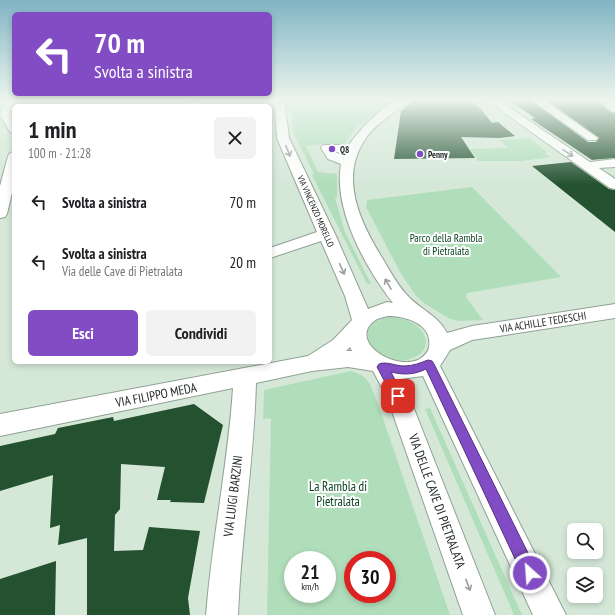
<!DOCTYPE html>
<html lang="it">
<meta charset="utf-8">
<style>
:root{--surface:#fff;--page:#f2f2f2;--text:#202124;--muted:#757577;--accent:#824dc4}
body{margin:0;font-family:"PT Sans Narrow",sans-serif;background:var(--page);color:var(--text);height:100vh;display:flex;flex-direction:column;font-size:15px;white-space:nowrap}
*{box-sizing:border-box;margin:0}
p{font-size:13px;color:var(--muted)}
.icon{flex:none;width:22px;height:22px;fill:none;stroke:currentColor;stroke-width:2;stroke-linecap:round;stroke-linejoin:round}
.map{position:relative;flex:1;overflow:hidden}
.side{position:absolute;left:12px;top:104px;width:260px;height:260px;display:flex;flex-direction:column;background:var(--surface);border-radius:6px;box-shadow:0 2px 6px #0003}
.side>*{flex:none}
.guide{position:absolute;left:12px;top:12px;width:260px;height:84px;border-radius:6px;box-shadow:0 2px 6px #0003;background:#824dc4;color:#fff;overflow:hidden}
.buttons{position:absolute;left:567px;top:523px;display:grid;gap:8px}
.buttons a{display:grid;place-items:center;width:36px;height:36px;border-radius:6px;background:var(--surface);box-shadow:0 2px 6px #0003;font-size:20px}
.speed{position:absolute;left:284px;top:551px;display:flex;gap:8px;font-size:20px;font-weight:700;text-align:center}
.speed>*{display:grid;place-content:center;width:52px;height:52px;border-radius:50%;background:var(--surface);box-shadow:0 2px 6px #0003;line-height:1}
.speed small{font-size:10px;font-weight:400}
.speed .limit{border:6px solid #d22;background:#fff;color:#111}
.pin{position:absolute;display:grid;place-items:center;width:34px;height:34px;color:#fff;margin:-17px;border-radius:8px;box-shadow:0 2px 6px #0006}
.me{position:absolute;width:44px;margin:-22px;rotate:334deg;stroke-linejoin:round;filter:drop-shadow(0 0 3px #0008)}
.turn{display:flex;align-items:center;gap:14px;height:84px;padding:0 16px;font-size:18px}
.turn .icon{width:52px;height:52px;stroke-width:2.5}
.turn b{display:block;font-size:28px;line-height:34px}
.round{display:grid;place-items:center;flex:none;width:42px;height:42px;border-radius:6px;background:var(--page)}
.overview{display:flex;align-items:center;justify-content:space-between;height:68px;padding:0 16px}
h1{font-size:24px;font-weight:800;line-height:30px}
.button{display:flex;gap:8px;margin-top:auto;padding:8px 16px}
.button a{flex:1;height:46px;border-radius:6px;background:var(--accent);color:#fff;font-size:16px;font-weight:800;line-height:46px;text-align:center}
.button a+a{background:var(--page);color:var(--text)}
ul{padding:0;list-style:none}
li{display:flex;align-items:center;gap:12px;height:60px;padding:0 16px}
li div{flex:1}
li b{display:block;font-size:15px}
li em{font-style:normal}
.map>svg:first-child{display:block}
</style>
<div class="map">
<svg width="615" height="615" viewBox="0 0 615 615">
<rect width="100%" height="100%" fill="#d5e8d8"/>
<path fill="#b0deba" fill-rule="evenodd" d="M285 99H290L296 108 329 111 326 99 388 103 354 130 343 146 320 144 306 146 318 172 337 174V197L335 198 345 232 371 284H367L312 175 314 174 293 132 291 110H286Z
M530 138 547 152 545 154 551 157 521 161H478L470 149 508 148 499 140Z
M472 187 561 277 467 293 466 297 483 320 458 321 448 318 424 303 416 296 400 272 366 207 367 200Z
M388 317C396 317 404 318 411 322 424 328 434 346 417 356 386 374 341 328 388 317Z
M351 371C368 376 369 382 376 398L450 615H267L271 418 263 419 264 390ZM293 560H327V594H293ZM353 560H387V594H353Z
M430 408 522 615H514L425 409Z"/>
<path fill="#245231" d="M415 99H468L481 109 492 123 498 122 515 136 499 138 461 137 475 158 394 159 401 111Z
M506 99H529L588 142H596L599 138 545 99H597L610 112 615 113V158L590 160H592L531 119 535 118Z
M571 162 609 189 615 190V232L532 166Z
M194 404 223 425 204 503 170 502 171 500H157L165 467 121 464 120 509 115 515 114 551 143 550 149 527 200 531 188 598 190 615H87V538L58 545 60 525 50 528 53 475 0 491V446L55 434 58 428 113 417 114 421Z
M56 561 55 615H0V579Z"/>
<g fill="none" stroke-linecap="round" stroke-linejoin="round">
<defs>
<path id="minor" d="M5 99H15C8 116 14 117 14 133L10 132 0 115Z
M201 99H216L214 101 199 106H184L185 104Z
M274 99H284L289 138 335 234 368 309 387 302 393 303C365 267 333 209 341 164L328 159 321 148 323 145H349C361 128 378 110 397 100 400 98 405 99 409 99 397 114 377 121 366 138 339 176 359 220 381 256 389 269 396 283 406 294 420 310 437 314 447 333L472 326 615 304V318L472 340 450 350 440 366 566 615H533L423 376 400 379 409 396 495 615H463L387 397 373 371 348 367 312 371 256 383C254 461 241 537 238 615H206C212 539 228 464 233 388L0 436V414L308 356 333 340 352 320 345 296 321 241 270 258V248L317 232 277 138ZM335 152H346L344 156ZM388 316C406 316 433 324 429 347 428 353 423 357 418 360 392 370 349 341 374 321 378 318 384 317 388 316ZM350 347 352 351H346Z
M485 99H497L590 162 615 159V167L599 168 615 179V189L610 188Z
M530 99H542L598 138 596 140H588Z
M598 99H609L615 104V112L611 111Z
M14 152V184L7 214 5 217 0 218V186L8 156 10 153Z"/>
</defs>
<use href="#minor" stroke="#90a193" stroke-width="2"/>
<use href="#minor" fill="#fff" fill-rule="evenodd"/>
</g>
<defs><path id="oneway-shaft" d="M-6 0H5M1.5-3L5.5 0L1.5 3" fill="none" stroke-width="1.6" stroke-linecap="round" stroke-linejoin="round"/></defs>
<g stroke="#9a9d9b">
<use href="#oneway-shaft" transform="translate(288 151) rotate(68)"/>
<use href="#oneway-shaft" transform="translate(568 153) rotate(34)"/>
<use href="#oneway-shaft" transform="translate(342 269) rotate(66)"/>
<use href="#oneway-shaft" transform="translate(388 284) rotate(-120)"/>
<use href="#oneway-shaft" transform="translate(468 585) rotate(70)"/>
</g>
<linearGradient id="sky" x2="0" y2="1"><stop stop-color="#80b4c4"/><stop offset="0.54" stop-color="#ecf5ed"/><stop offset="1" stop-color="#ecf5ed" stop-opacity="0"/></linearGradient>
<rect width="615" height="185" fill="url(#sky)"/>
<path fill="#824dc4" stroke="#54327f" d="M428 360 432 361 434 364 535 567 537 573 535 578 530 580 524 578 426 369C414 375 403 375 391 372L403 396 402 399 398 400 394 399 377 367 379 364C387 361 395 366 404 366 413 366 420 363 428 360Z"/>
<g fill="#824dc4" stroke="#fff" stroke-width="1.5">
<circle cx="332" cy="149" r="4"/>
<circle cx="420" cy="154" r="4"/>
</g>
<g text-anchor="middle" dominant-baseline="central" stroke-width="4" stroke-linejoin="round" paint-order="stroke">
<g font-size="9" font-weight="bold" fill="#1f2621" stroke="#fff" text-anchor="start">
<text x="340" y="149">Q8</text>
<text x="428" y="154">Penny</text>
</g>
<g font-size="9" fill="#1f2621" stroke="#fff">
<text transform="translate(316 211) rotate(66)">VIA VINCENZO MORELLO</text>
</g>
<g font-size="11" fill="#033e1b" stroke="#fff">
<text x="446" y="238">Parco della Rambla<tspan x="446" dy="13">di Pietralata</tspan></text>
</g>
<g font-size="11" fill="#1f2621" stroke="#fff">
<text transform="translate(543 322) rotate(-9)">VIA ACHILLE TEDESCHI</text>
</g>
<g font-size="13" fill="#1f2621" stroke="#fff">
<text transform="translate(156 395) rotate(-11)">VIA FILIPPO MEDA</text>
<text transform="translate(233 496) rotate(-83)">VIA LUIGI BARZINI</text>
<text transform="translate(437 501) rotate(70)">VIA DELLE CAVE DI PIETRALATA</text>
</g>
<g font-size="13" fill="#033e1b" stroke="#fff">
<text x="338" y="486">La Rambla di<tspan x="338" dy="15">Pietralata</tspan></text>
</g>
</g>
</svg>
<div class="buttons">
<a><svg class="icon" aria-label="search" viewBox="0 0 24 24"><circle cx="10" cy="10" r="6"/><path d="M15 15l6 6"/></svg></a>
<a><svg class="icon" aria-label="layers" viewBox="0 0 24 24"><path d="M12 4l9 5-9 5-9-5zM3 14l9 5 9-5"/></svg></a>
</div>
<div class="speed"><div>21<small>km/h</small></div><div class="limit">30</div></div>
<div class="pin" style="left:398px;top:396px;background:#d93025"><svg class="icon" aria-label="arrive" viewBox="0 0 24 24"><path d="M6 21V4h12l-3 4 3 4H6"/></svg></div>
<svg class="me" style="left:530px;top:573px" viewBox="-20 -20 40 40"><circle r="17" fill="#824dc4" stroke="#fff" stroke-width="3"/><path d="M0-11L8 9 0 5-8 9z" fill="#fff"/></svg>
<div class="guide">
<div class="turn"><svg class="icon" aria-label="left" viewBox="0 0 24 24"><path d="M17 20v-9H6M10 6l-5 5 5 5"/></svg><div><b>70 m</b>Svolta a sinistra</div></div>
</div>
<section class="side">
<div class="overview"><div><h1>1 min</h1><p>100 m · 21:28</p></div><a class="round"><svg class="icon" aria-label="close" viewBox="0 0 24 24"><path d="M6 6l12 12M18 6L6 18"/></svg></a></div>
<ul>
<li><svg class="icon" aria-label="left" viewBox="0 0 24 24"><path d="M17 20v-9H6M10 6l-5 5 5 5"/></svg><div><b>Svolta a sinistra</b></div><em>70 m</em></li>
<li><svg class="icon" aria-label="left" viewBox="0 0 24 24"><path d="M17 20v-9H6M10 6l-5 5 5 5"/></svg><div><b>Svolta a sinistra</b><p>Via delle Cave di Pietralata</p></div><em>20 m</em></li>
</ul>
<div class="button"><a>Esci</a><a>Condividi</a></div>
</section>
</div>
